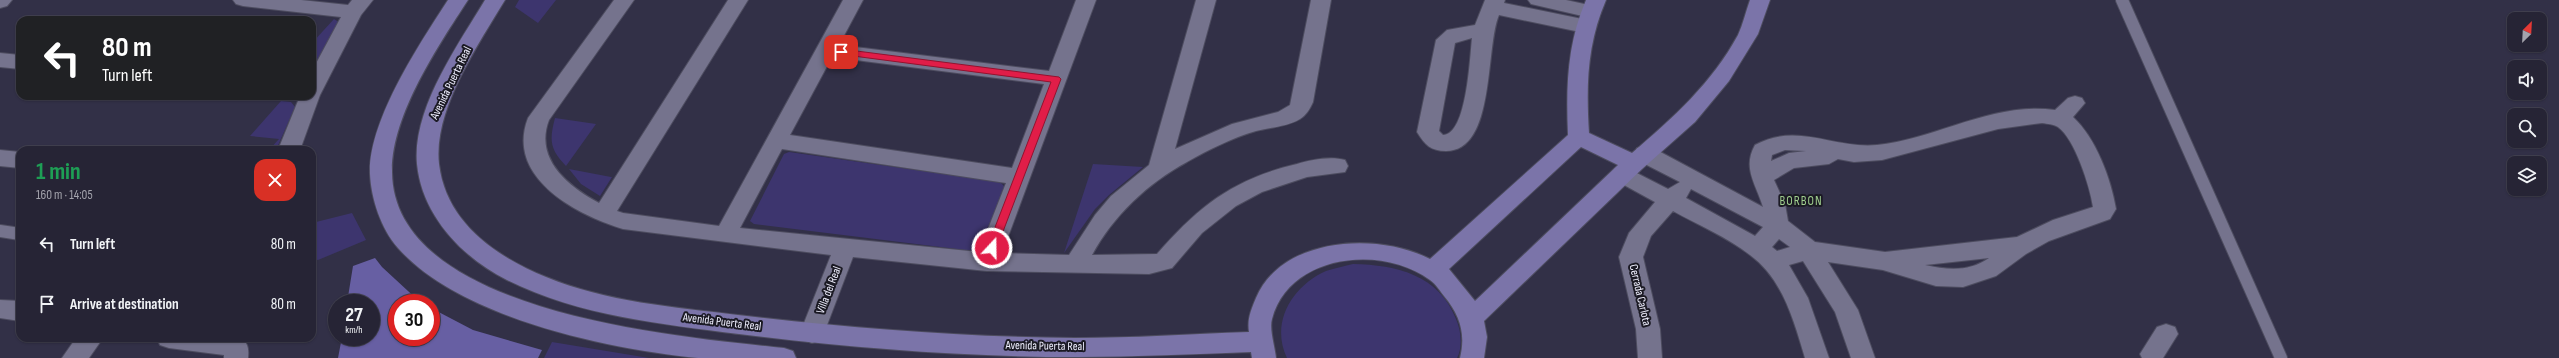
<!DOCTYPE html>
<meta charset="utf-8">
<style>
:root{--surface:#262435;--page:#2e2c3d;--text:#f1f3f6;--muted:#a4a4ad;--line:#424150}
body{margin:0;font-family:"Sofia Sans Condensed",sans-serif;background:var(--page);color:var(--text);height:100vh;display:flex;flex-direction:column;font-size:15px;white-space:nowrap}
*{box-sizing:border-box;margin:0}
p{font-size:13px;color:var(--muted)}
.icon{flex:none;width:22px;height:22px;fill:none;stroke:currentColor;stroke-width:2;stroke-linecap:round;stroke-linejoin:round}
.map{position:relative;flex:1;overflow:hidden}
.sheet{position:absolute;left:16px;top:146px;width:300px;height:196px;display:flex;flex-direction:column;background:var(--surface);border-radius:12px;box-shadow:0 1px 3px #0004,0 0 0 1px var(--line)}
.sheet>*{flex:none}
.guide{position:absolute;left:16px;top:16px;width:300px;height:84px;border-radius:12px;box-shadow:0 1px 3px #0004,0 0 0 1px var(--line);background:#202124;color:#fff;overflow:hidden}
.needle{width:26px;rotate:24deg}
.tools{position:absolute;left:2507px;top:12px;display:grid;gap:8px}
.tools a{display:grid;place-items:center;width:40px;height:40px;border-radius:8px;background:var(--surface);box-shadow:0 1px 3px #0004,0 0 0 1px var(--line);font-size:20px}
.speed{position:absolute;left:328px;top:294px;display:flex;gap:8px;font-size:20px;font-weight:700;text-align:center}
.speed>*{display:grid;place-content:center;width:52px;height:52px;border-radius:50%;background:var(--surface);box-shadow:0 1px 3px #0004,0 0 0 1px var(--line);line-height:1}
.speed small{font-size:10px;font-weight:400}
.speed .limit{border:6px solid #d22;background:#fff;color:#111}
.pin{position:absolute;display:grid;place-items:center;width:34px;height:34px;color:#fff;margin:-17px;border-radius:8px;box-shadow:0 2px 6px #0006}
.me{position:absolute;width:44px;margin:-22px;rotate:21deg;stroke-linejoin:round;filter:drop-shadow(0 0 3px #0008)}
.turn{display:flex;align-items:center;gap:14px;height:84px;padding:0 20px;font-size:18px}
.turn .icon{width:52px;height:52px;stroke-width:2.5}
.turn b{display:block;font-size:28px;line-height:34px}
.round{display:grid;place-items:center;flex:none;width:42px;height:42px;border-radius:12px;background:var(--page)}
.summary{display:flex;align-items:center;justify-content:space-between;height:68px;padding:0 20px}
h1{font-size:24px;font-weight:700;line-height:30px;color:#1e9e55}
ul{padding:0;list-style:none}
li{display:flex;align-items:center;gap:12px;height:60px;padding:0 20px}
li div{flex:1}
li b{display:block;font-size:15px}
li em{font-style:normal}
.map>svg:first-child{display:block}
</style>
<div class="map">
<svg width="2559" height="358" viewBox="0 0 2559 358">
<rect width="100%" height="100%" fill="#323047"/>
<path fill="#3d356e" d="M519 0H556L538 23 515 7Z
M334 19 340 23 312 71V43Z
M281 101 291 102 295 107 276 150H269L279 139 250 136Z
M555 118 596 124 566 166C550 149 549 141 555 118Z
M789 152 1000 182 1005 187 981 247 973 251 754 224 750 221 784 154Z
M1093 164 1143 167 1109 195 1095 209 1064 253Z
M569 169 611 177H612L600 196 581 184Z
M352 213 366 240 318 260 312 259V223Z
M1353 264C1397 265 1439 275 1456 319 1461 330 1463 347 1457 358H1287C1270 323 1292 286 1326 271 1335 268 1345 266 1353 264Z
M552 342 649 358H544Z"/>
<path fill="#675fa3" d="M375 258 382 267 421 303H397V337H431V308L473 330 542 350 538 358H338L342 337H371V303H347L353 266Z"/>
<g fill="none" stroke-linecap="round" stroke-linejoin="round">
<defs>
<path id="lane" d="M2122 0 2281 358
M0 231 20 234"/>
<path id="street" d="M0 0H12L7 6 0 8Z
M233 0H301L348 5 352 0H373L361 15 320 95 300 150H278L300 96H312V71L341 17 243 6 236 4Z
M614 0H634L549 120C534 159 568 186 599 203L728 0H748L617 211 623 213 719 226 843 0H863L839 45 1049 71 1076 0H1096L1002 253 1069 255 1095 215 1111 196 1149 165 1196 0H1216L1175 149 1232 124 1278 112 1290 105 1311 0H1331L1313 102C1310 109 1306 115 1300 119 1287 127 1271 127 1256 131 1232 138 1208 150 1187 162 1148 183 1113 216 1092 255L1157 254C1199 206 1233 179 1297 164 1311 160 1330 156 1345 160L1348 166 1345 172 1307 177 1262 192 1236 206 1202 233 1172 268 1149 274 987 271 853 257 824 333 821 340 812 343 803 340 800 333 831 255 623 229C577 215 505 178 528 118ZM832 57 1044 84 1012 168 790 135ZM782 149 1006 183 979 252 740 228Z
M1485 0H1505L1504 3 1592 21 1595 26 1592 31 1585 33 1499 15C1485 47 1496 151 1446 151 1431 151 1425 145 1417 132L1436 40 1447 30 1475 25ZM1472 38C1470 56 1467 135 1443 135L1439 131 1455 43Z
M1528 0H1566L1598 7 1601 12 1598 17 1591 18 1531 4Z
M0 53 20 55V69L0 67Z
M2075 96 2082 98 2085 103 2073 117C2096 138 2111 179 2116 209L2110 219 2049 241 2026 254 1996 276 1963 287 1936 286 1883 270 1828 262 1858 310 1875 358H1851L1835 312 1803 261 1789 265 1808 298 1829 358H1805C1794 321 1783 279 1750 255 1727 237 1698 225 1673 211L1651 236 1643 257 1660 329 1662 358H1638L1636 329 1619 257 1629 233 1655 202 1615 180 1612 174 1615 168 1623 166 1668 189 1680 182 1637 160 1634 154 1637 148 1645 146 1653 148 1763 207C1756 184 1742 168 1755 145 1797 122 1833 149 1877 145 1936 139 1994 101 2055 110L2068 98ZM2042 123C2048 124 2053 124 2058 127 2075 139 2090 187 2093 207L2053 220 2017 237 1885 252 1815 242 1788 221 1785 204 1774 180 1794 168 1829 164 1838 159 1854 162 1882 160 1998 129ZM1785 150 1806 151 1789 153 1771 161 1772 155ZM1691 189 1763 227 1755 236 1686 198ZM1779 239 1790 247 1777 251 1772 247ZM1989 258C1969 272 1948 270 1925 265Z
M0 150 20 152V168L0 166Z
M0 300 20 301V321L0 318Z
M2166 324 2175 327 2178 334 2163 358H2142L2140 354 2157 327Z
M76 338H103L89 358H62Z
M157 338H238C248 341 249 348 248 358H224V355L169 348 160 345Z"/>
<path id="secondary" d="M448 0H468C438 46 391 116 392 172 393 314 681 337 784 348L793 351 796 358C764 358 730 358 698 358 608 349 460 318 398 248 381 229 371 198 370 174 368 121 420 43 448 0Z
M485 0H505C478 45 433 110 439 164 446 223 497 257 546 277 606 302 674 307 738 315 849 328 962 337 1075 338 1133 338 1191 334 1249 332 1247 319 1251 310 1256 298 1282 236 1379 232 1430 259L1568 135C1566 87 1567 44 1586 0H1606C1587 44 1586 86 1589 133L1632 153C1673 118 1712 83 1738 35 1743 24 1746 11 1750 0H1770L1758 34 1729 81 1695 122 1642 169 1484 321 1487 337 1484 358H1460C1466 334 1460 315 1444 296 1440 291 1436 284 1430 280 1382 244 1289 254 1272 319 1269 329 1275 347 1276 358H1252L1251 352C1193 354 1135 357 1077 357 964 357 851 348 739 334 661 324 579 316 507 280 463 258 422 216 417 164 412 109 458 45 485 0ZM1581 147 1618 165 1475 301 1449 269Z"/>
</defs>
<use href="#lane" stroke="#4d4c5f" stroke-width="14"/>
<use href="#street" stroke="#4d4c5f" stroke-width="2"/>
<use href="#secondary" stroke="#4d4c5f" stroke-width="2"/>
<use href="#lane" stroke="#75738d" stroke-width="12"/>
<use href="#street" fill="#75738d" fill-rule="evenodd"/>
<use href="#secondary" fill="#7b74a9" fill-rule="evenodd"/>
</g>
<path fill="#e11d48" stroke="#92132f" d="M841 49 1059 77 1061 79 996 250 992 252 987 248 1051 82 838 54 837 52Z"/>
<g text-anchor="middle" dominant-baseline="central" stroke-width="4" stroke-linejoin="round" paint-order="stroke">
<g font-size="12" fill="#f0f0ff" stroke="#1b1a24">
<text transform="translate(451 83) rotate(-64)">Avenida Puerta Real</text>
<text transform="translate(829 290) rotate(-69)">Villa del Real</text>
<text transform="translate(1640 295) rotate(77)">Cerrada Carlota</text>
<text transform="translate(722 322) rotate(7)">Avenida Puerta Real</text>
<text transform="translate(1045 346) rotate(1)">Avenida Puerta Real</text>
</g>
<g font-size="13" letter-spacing="1" fill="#a0cf8f" stroke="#1b1a24">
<text x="1801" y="201">BORBON</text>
</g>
</g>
</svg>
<div class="tools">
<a><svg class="needle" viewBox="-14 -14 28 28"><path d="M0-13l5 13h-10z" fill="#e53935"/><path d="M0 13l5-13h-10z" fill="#a4a4ad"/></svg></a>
<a><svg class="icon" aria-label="sound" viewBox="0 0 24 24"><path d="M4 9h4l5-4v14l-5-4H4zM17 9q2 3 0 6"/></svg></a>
<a><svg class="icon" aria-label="search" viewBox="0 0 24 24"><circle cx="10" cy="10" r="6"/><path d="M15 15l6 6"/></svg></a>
<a><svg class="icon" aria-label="layers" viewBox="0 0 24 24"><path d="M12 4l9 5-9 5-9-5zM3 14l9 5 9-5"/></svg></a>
</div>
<div class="speed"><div>27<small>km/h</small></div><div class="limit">30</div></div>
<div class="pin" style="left:841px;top:52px;background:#d93025"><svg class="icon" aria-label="arrive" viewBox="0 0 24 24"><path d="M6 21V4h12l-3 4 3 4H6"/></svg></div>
<svg class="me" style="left:992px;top:248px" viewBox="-20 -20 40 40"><circle r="17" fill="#e11d48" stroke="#fff" stroke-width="3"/><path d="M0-11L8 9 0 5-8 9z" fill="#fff"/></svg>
<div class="guide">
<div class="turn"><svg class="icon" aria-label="left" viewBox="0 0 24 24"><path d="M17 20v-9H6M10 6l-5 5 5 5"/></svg><div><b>80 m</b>Turn left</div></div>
</div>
<section class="sheet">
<div class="summary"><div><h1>1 min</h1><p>160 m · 14:05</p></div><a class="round" style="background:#d93025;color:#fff"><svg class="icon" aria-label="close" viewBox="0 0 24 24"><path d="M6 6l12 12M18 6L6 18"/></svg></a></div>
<ul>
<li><svg class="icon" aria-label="left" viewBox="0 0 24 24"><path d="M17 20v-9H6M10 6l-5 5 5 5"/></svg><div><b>Turn left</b></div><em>80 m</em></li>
<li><svg class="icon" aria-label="arrive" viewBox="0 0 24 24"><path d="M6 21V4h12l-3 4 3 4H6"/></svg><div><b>Arrive at destination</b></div><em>80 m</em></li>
</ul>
</section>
</div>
